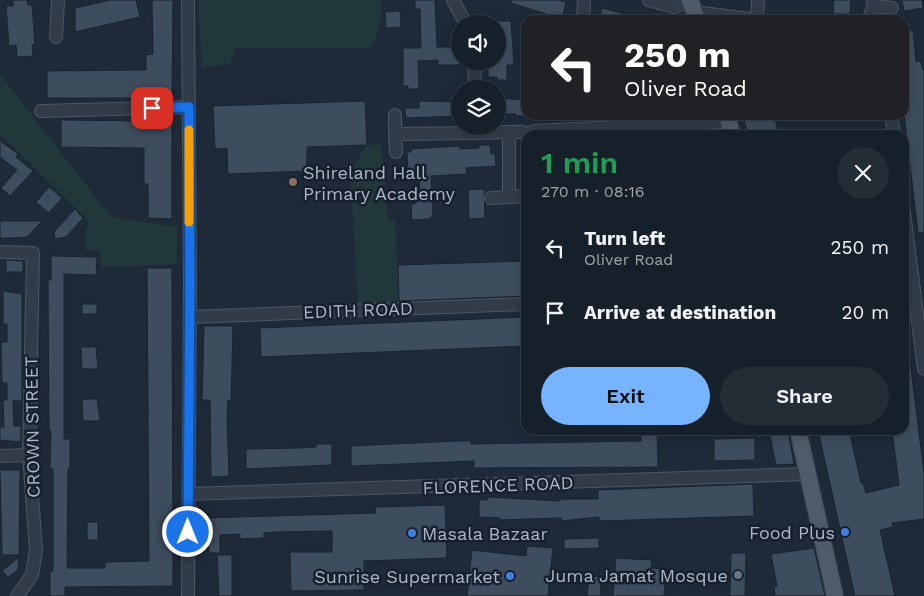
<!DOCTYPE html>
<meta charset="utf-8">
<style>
:root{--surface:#16202a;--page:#232d36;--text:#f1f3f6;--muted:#9ea3a8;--line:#353e47;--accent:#76b4ff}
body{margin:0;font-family:"Work Sans",sans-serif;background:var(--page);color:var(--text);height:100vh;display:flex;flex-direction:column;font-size:19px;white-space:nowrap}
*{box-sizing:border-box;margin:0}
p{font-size:16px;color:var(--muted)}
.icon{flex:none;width:28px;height:28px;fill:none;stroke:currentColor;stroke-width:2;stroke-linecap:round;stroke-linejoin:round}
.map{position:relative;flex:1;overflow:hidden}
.side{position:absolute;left:521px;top:130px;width:388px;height:305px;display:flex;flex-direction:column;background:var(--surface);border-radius:15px;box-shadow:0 2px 12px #0003,0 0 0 1px var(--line)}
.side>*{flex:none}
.hud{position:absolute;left:521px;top:15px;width:388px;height:105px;border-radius:15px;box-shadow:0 2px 12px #0003,0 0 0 1px var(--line);background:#202124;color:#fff;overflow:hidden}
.fabs{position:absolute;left:451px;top:15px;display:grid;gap:10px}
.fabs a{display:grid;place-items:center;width:55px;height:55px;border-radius:50%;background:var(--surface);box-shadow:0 2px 12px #0003,0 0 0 1px var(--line);font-size:25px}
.pin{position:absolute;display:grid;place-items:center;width:42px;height:42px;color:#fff;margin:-21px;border-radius:10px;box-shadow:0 2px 8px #0006}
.me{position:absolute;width:55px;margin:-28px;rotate:0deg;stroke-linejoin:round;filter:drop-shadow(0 0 4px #0008)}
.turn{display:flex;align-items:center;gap:18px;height:105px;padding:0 20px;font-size:22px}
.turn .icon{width:65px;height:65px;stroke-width:2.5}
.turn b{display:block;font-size:35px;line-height:42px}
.round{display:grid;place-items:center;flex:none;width:52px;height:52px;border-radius:26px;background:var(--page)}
.summary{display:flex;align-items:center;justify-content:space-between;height:85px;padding:0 20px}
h1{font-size:30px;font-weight:600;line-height:38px;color:#1e9e55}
.button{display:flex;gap:10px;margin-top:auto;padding:10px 20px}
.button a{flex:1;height:58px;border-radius:30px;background:var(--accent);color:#111;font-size:20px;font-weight:600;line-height:58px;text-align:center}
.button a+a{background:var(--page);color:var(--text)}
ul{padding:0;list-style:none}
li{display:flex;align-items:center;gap:15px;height:65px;padding:0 20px}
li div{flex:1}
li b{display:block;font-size:19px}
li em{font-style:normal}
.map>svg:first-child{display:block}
</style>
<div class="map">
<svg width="924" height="596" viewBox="0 0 924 596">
<rect width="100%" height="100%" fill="#1e2a38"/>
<path fill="#203839" d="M198 0H382C382 17 380 32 371 48H236L230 64 202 68Z
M0 74 111 217 177 227V264L101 267 100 250 86 251 85 235 89 221 0 134Z
M381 144 388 220H395L399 302 358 304 350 170 367 145Z"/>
<path fill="#3e4d5d" stroke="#19232f" d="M13 0H27L28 5H32L35 45H32L33 56 17 57 16 45 9 46 6 6H13Z
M111 0H136L140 17 75 32V8Z
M152 0H173L172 98H47V71L146 70V55L153 54Z
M415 0H435L437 47H459L460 65H438V60L418 61 419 89H408V86H403V48H421L420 9H415Z
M511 0H557L566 2 562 19 511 3Z
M834 0H851L850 14H833Z
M902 0H922L923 8 904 11Z
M602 8 637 17V20H599Z
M400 11 401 27 386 28 385 12Z
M498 21H511L514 65H507V80H497V77H488V61H498Z
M913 30 916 62 920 61 924 71V232L918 233 904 113V31Z
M498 98 526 100V116H516V114H498Z
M365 101 367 145 307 147V171L228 174 227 148 215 149 213 106Z
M419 101 460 102V116L406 118 405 108H419Z
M743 115H774L779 135H748Z
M144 119H172V219L148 218V184H144V148L61 147V120L144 121Z
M0 141 18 154 16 157 33 171 10 196 1 188 17 170 0 157Z
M479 145H490L491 154H495L496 166 466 168 467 174 431 176 433 215 429 219 412 220 411 204H415V195H420L419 175 408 176 407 152H411V149L460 146V149L479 148Z
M49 187 62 198 49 213 36 202Z
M484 189 485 218 469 219 468 190Z
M75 209 83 218 66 237 55 239 54 232Z
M0 221H42L27 237 15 238H0Z
M51 256 97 257 96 275 64 274V439H70V469H68L67 568H105V562L149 561 147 268H172L173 586 65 587V596H50V571H53V469H50L51 431H49L48 280H51Z
M6 260 23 261V272H6Z
M526 261V296L399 301 398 265Z
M3 291 22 294V401H13L14 426H21V442L0 440V427H4L3 400H7V383H2L1 342H7V324H3Z
M82 304H97V314H82Z
M526 317V346L261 357 260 328Z
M204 326H233L231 401 228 400 227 419 229 476 211 477 210 400H202Z
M81 347H96L98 369H82Z
M904 361H910L924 473V519L892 523 893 527 880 530 895 596H855L818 430H849L861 483H863L866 493 899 485 892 430H904Z
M82 399H97L100 421H83Z
M641 430H657L658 467 474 468V461L351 466V446L456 441H471V444L641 441Z
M769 430H788L794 464 776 465Z
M755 438V460L714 461V439Z
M316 444H332V465L246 469V449L299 448 316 447Z
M0 470H20L19 555H2Z
M753 484 754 516 599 521V517L561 521V518L500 520V518L479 517V500H487V497L560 501V499H598V490Z
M445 505 447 558 364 561V590L291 591 290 552H332V531L276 532 264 533V538L240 539V534L220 535V553H209L208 535H204V518L376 513 375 507Z
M87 522H98V540H87Z
M599 538V548L564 549V539Z
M527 546 553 548 548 596H467L472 550 526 556Z
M814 548 825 596H775L774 586H777L771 554Z
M731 553H746L745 596H730Z
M217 555H232V596H219Z
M19 557 18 570 8 577 2 571Z
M616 558 652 560 651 568 666 569 664 596H613Z
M589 576 600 577 601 596H587Z"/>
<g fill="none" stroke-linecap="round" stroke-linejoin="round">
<defs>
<path id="minor" d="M188 0 190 282 188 596
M453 0 466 24
M649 0 674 7 691 1
M874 6 892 8
M695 12 756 20
M583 20 584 0
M757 20 758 0
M868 20 874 6 873 0
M56 37 58 0
M474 61 475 89
M41 111 189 107
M395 115V134L476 133
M891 115 894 135
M476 126V133L509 132V197L491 198
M533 131 729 122
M509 132H523
M395 134 396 152
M509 197 526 196
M904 212 924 369
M0 252 33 253 29 455 36 550 32 575 17 596
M190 317 526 304
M0 456 29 455
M188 494 808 474"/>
<path id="major" d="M690 0 697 20
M727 115 732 135
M798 430 835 596"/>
</defs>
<use href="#minor" stroke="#4c5764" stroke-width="14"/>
<use href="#major" stroke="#3b4552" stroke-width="18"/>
<use href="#minor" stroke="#313c48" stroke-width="12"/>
<use href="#major" stroke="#4f5b69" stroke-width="16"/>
</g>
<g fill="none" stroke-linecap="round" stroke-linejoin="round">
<defs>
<path id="route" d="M152 108 189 107 190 282 188 532"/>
</defs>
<use href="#route" stroke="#114b97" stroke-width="12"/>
<use href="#route" stroke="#1a73e8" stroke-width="9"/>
<path stroke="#f59e0b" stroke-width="9" d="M189 130V222"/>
</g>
<circle fill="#8d6e63" stroke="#17212d" stroke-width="2" cx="293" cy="182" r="5"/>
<g fill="#3f7fe0" stroke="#17212d" stroke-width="2">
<circle cx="845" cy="532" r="5"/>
<circle cx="412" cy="533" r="5"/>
<circle cx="510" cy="576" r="5"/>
</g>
<circle fill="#6b7280" stroke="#17212d" stroke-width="2" cx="738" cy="575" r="5"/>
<g text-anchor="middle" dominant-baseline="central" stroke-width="5" stroke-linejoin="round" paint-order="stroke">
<g font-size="18" fill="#abb7c6" stroke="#17212d" text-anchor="end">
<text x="303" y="172" text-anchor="start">Shireland Hall<tspan x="303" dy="21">Primary Academy</tspan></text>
<text x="835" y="532">Food Plus</text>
<text x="422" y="533" text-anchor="start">Masala Bazaar</text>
<text x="728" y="575">Juma Jamat Mosque</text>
<text x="500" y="576">Sunrise Supermarket</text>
</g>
<g font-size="18" fill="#abb7c6" stroke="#17212d">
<text transform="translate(358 310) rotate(-2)">EDITH ROAD</text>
<text transform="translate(32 427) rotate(-91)">CROWN STREET</text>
<text transform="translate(498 485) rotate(-2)">FLORENCE ROAD</text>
</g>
</g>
</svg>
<div class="fabs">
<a><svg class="icon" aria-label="sound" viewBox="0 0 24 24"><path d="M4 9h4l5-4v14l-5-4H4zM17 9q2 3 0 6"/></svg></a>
<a><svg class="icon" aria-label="layers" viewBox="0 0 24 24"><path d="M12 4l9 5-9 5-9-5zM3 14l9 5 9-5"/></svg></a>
</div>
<div class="pin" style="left:152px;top:108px;background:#d93025"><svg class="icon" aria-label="arrive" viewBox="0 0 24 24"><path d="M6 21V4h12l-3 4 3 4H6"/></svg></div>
<svg class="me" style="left:188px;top:532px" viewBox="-20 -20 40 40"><circle r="17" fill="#1a73e8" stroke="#fff" stroke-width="3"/><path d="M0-11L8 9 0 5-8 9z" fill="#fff"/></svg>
<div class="hud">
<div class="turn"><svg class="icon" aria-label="left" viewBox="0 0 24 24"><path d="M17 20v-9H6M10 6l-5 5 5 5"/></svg><div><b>250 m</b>Oliver Road</div></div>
</div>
<section class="side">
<div class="summary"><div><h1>1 min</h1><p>270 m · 08:16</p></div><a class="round"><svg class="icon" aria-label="close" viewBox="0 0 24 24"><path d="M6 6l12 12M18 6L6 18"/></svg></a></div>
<ul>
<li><svg class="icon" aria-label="left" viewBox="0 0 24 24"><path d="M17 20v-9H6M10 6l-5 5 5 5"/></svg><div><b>Turn left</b><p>Oliver Road</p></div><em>250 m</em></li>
<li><svg class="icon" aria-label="arrive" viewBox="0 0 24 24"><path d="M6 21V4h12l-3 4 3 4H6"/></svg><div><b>Arrive at destination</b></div><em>20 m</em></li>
</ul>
<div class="button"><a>Exit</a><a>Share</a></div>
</section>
</div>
